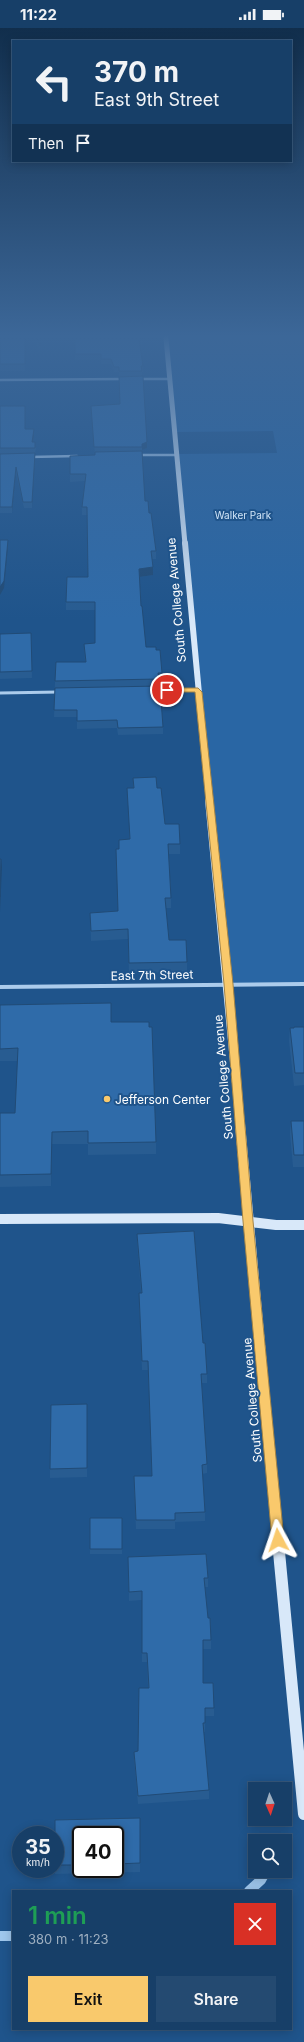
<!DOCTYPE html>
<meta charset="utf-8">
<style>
:root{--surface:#173f68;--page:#244a71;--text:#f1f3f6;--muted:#9eafc0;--line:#36587c;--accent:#f9c96c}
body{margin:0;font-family:Inter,sans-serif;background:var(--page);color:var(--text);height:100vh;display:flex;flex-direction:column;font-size:15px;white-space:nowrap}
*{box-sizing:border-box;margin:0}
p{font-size:13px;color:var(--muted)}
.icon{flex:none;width:22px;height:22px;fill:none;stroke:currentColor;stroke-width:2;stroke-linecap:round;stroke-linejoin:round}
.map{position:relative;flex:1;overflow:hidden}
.side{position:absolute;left:12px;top:1862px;width:280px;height:140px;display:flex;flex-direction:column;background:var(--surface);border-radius:0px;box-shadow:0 2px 10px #0003,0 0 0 1px var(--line)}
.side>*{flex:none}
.banner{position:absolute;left:12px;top:12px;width:280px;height:122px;border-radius:0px;box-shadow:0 2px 10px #0003,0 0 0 1px var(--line);background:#173f68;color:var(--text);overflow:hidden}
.needle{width:26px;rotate:177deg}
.fabs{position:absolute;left:248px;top:1754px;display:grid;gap:8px}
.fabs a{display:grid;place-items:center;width:44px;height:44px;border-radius:0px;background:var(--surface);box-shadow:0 2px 10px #0003,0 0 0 1px var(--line);font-size:20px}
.speed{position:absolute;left:12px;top:1798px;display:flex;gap:8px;font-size:20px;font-weight:700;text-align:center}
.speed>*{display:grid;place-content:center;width:52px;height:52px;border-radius:50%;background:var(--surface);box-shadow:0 2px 10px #0003,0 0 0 1px var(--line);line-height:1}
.speed small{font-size:10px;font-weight:400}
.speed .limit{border:2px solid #111;border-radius:6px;background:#fff;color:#111}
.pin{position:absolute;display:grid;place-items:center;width:34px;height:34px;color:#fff;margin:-17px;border:2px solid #fff;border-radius:50%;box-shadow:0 1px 4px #0007}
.me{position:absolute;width:44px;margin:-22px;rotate:355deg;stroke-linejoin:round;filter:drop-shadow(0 0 3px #0008)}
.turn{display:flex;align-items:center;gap:14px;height:84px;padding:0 16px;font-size:18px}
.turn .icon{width:52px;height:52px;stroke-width:2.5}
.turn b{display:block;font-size:28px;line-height:34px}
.then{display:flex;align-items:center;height:38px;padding:0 16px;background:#0003;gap:8px;font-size:15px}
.round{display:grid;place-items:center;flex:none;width:42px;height:42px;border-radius:0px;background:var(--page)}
.summary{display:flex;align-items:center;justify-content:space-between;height:68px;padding:0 16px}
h1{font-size:24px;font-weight:600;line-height:30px;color:#1e9e55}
.primary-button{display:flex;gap:8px;margin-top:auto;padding:8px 16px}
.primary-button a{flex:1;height:46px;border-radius:0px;background:var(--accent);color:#111;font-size:16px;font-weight:600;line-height:46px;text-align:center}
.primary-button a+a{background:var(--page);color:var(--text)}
.status{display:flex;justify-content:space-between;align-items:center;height:28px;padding:0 20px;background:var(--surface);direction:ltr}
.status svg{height:11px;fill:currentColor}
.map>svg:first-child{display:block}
</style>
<div class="status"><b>11:22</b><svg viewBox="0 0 49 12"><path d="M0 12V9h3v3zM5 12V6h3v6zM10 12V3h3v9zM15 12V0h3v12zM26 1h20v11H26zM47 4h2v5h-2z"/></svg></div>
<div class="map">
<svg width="304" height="2014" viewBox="0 0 304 2014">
<rect width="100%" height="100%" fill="#1f548b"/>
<path fill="#2966a4" d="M166 310H304V956H228L176 426 277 425 273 403 174 404Z"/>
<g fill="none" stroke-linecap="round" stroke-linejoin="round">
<path stroke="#9fc7ed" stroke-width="10" d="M249 1863 261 1852 266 1843
M0 1908H13"/>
<path stroke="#acccec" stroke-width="2.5" d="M138 351H170
M0 352 123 351
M138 427H176
M30 429 77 428"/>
<path stroke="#acccec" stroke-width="3" d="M156 662H198
M0 665 59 664"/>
<path stroke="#acccec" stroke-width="4" d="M0 959 304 956"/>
<path stroke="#d8e8f9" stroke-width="5" d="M166 310 185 516"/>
<path stroke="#d8e8f9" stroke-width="6" d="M185 515 209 773"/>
<path stroke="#d8e8f9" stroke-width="8" d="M209 772 240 1097"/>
<path stroke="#d8e8f9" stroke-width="10" d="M240 1096 277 1504
M0 1191 218 1190 276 1197H304"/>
<path stroke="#d8e8f9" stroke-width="12" d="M277 1503 304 1786"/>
</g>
<path fill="#285c91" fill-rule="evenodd" d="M0 310H25V343H0Z
M34 310H41L40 325Z
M142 310V317H140L143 338V344H142V348L147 414V420L142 422 145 473 149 485 156 523V531H152L153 547 139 549 141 578 146 619 156 622 162 645V653H159V658L163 699V706L118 707 117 700 77 701V689H54L55 653 85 634 84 616 95 615V582H66V574L88 549 87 487H82V479L85 453 70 454V446L95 427 91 383 120 376 119 344H114L111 336H101V332H75V326Z
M0 378 25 401 34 407 33 414 36 420 35 426V431L32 480H24L16 445 12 485H0Z
M31 605 32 650 0 651V606Z
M133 750 157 760 165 796 180 816V826H169L171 870V880H166L169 912 187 934V944L129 945 128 911 91 913 90 885 118 883 119 821 129 811 133 760Z
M0 977 111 994 156 1114V1126L88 1127V1116H52L51 1158 0 1159V1085H15L18 1033H0Z
M304 999V1057L294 1058 289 1013 290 1000Z
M291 1093H304V1139H293L290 1106Z
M137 1206 203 1315 207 1346V1355H202L207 1436V1445L202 1446 205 1484V1493L175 1494V1501H136L134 1457 152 1448 148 1342H142L139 1274 141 1265 137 1215Z
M87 1385V1449L50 1450V1441Z
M90 1490H122V1526H90Z
M128 1529 208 1550V1559H205L208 1590 211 1612V1621H203V1655L214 1680V1688H205V1704H203L209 1762V1771L138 1776 134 1732V1724L138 1723 148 1660 147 1634H142V1572L129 1573Z
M140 1790V1844L55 1846V1807ZM81 1807H115V1841H81Z"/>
<path fill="#214b76" d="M34 401V407L32 420V414Z
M147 414V420L142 422V416Z
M35 425V431L32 480V474Z
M16 439V445L12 485V479Z
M8 512V519L4 560 0 567V559Z
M153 539V547L139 549V541Z
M1 831 2 839 0 884V869Z
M52 1104V1116L51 1158V1146Z"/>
<path fill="#2f6ba9" stroke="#214b76" d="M0 310H25V336H0Z
M37 310H40V318Z
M75 310H142V312H139L143 338H141L142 343H119V339H114L111 331H101V326H75Z
M143 348 147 414 142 416V419H94L91 378 120 376 119 349Z
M0 378H25V401H34L32 414H35V420H0Z
M142 423 145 473H148L149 485H151L156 523H151L153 539 139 541 141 578H142L146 619H156V622H160L162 645H158L159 651 55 653 56 634H86L84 616 95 615V574H66L67 549H88L87 479H82L86 446H70V428L95 427V424Z
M35 425 32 474H23L16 439 12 479H0V426Z
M0 512H8L4 553 0 559Z
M31 605 32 643 0 644V606Z
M160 658 163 699 118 700 117 692 77 693V682H54L55 660Z
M156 749 157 760H161L165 796H179L180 816H168L171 870H165L169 912H186L187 934 129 935 128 901 91 903 90 885 118 883 116 821H119V812L130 811 127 760H134L133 750Z
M0 831H1L0 869Z
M111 975V994H149V999H152L156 1114 88 1115V1103L52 1104 51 1146 0 1147V1085H15L18 1020 0 1021V977Z
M294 999H304V1045H295L290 1000H294Z
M291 1093H304V1127H294Z
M194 1203 203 1315H205L207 1346H201L207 1436 202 1437 205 1484 175 1485V1492H136L134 1448H152L148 1333H142L139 1265H142L137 1206Z
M87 1376V1440L50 1441 51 1377Z
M90 1490H122V1521H90Z
M206 1526 208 1550H204L208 1590H210L211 1612H203V1655H213L214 1680H205V1695H203L209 1762 138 1768 134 1724 138 1723 139 1660H149L147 1625H142V1563L129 1564 128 1529Z
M140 1790V1835L115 1836V1807H81V1837H55V1792Z"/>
<linearGradient id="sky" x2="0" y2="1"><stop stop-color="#112e4c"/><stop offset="0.52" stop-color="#3c6798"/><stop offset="1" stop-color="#3c6798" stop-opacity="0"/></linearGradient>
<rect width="304" height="592" fill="url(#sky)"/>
<path fill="#f9c96c" stroke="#a28346" d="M198 660 202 664 233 956 253 1193 284 1512 282 1516 278 1517 273 1516 272 1512 243 1193 224 956 195 664H167L164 662 167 660Z"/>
<circle fill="#f9c96c" stroke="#1f548b" stroke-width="1.5" cx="107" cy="1071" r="4"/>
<g text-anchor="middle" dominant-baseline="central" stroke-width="4" stroke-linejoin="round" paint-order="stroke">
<g font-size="10" fill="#d1e5f8" stroke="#1f548b">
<text x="243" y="487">Walker Park</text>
</g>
<g font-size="12" fill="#fff" stroke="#1f548b">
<text transform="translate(176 572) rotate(-95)">South College Avenue</text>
<text transform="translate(152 947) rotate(-1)">East 7th Street</text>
<text transform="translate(223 1049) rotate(-95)">South College Avenue</text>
<text transform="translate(252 1372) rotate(-95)">South College Avenue</text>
</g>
<g font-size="12" fill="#fff" stroke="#1f548b" text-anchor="start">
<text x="115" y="1071">Jefferson Center</text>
</g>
</g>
</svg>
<div class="fabs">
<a><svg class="needle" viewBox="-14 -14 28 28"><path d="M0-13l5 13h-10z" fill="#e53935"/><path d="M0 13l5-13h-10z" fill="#9eafc0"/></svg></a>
<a><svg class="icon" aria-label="search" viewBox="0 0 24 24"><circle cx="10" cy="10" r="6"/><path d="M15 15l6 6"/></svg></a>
</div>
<div class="speed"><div>35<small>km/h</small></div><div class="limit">40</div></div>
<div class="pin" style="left:167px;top:662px;background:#d93025"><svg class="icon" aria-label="arrive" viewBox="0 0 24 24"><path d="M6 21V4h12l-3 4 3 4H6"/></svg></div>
<svg class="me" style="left:278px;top:1512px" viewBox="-20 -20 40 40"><path d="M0-17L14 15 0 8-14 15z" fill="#f9c96c" stroke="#fff" stroke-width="4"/></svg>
<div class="banner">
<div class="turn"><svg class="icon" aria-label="left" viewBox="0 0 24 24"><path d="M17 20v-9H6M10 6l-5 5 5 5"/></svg><div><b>370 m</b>East 9th Street</div></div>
<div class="then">Then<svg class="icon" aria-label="arrive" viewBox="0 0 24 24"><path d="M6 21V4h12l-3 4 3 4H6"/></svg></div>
</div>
<section class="side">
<div class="summary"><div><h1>1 min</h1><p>380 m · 11:23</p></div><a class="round" style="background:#d93025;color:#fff"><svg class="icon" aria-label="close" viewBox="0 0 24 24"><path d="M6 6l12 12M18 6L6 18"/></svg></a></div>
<div class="primary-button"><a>Exit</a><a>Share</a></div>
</section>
</div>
